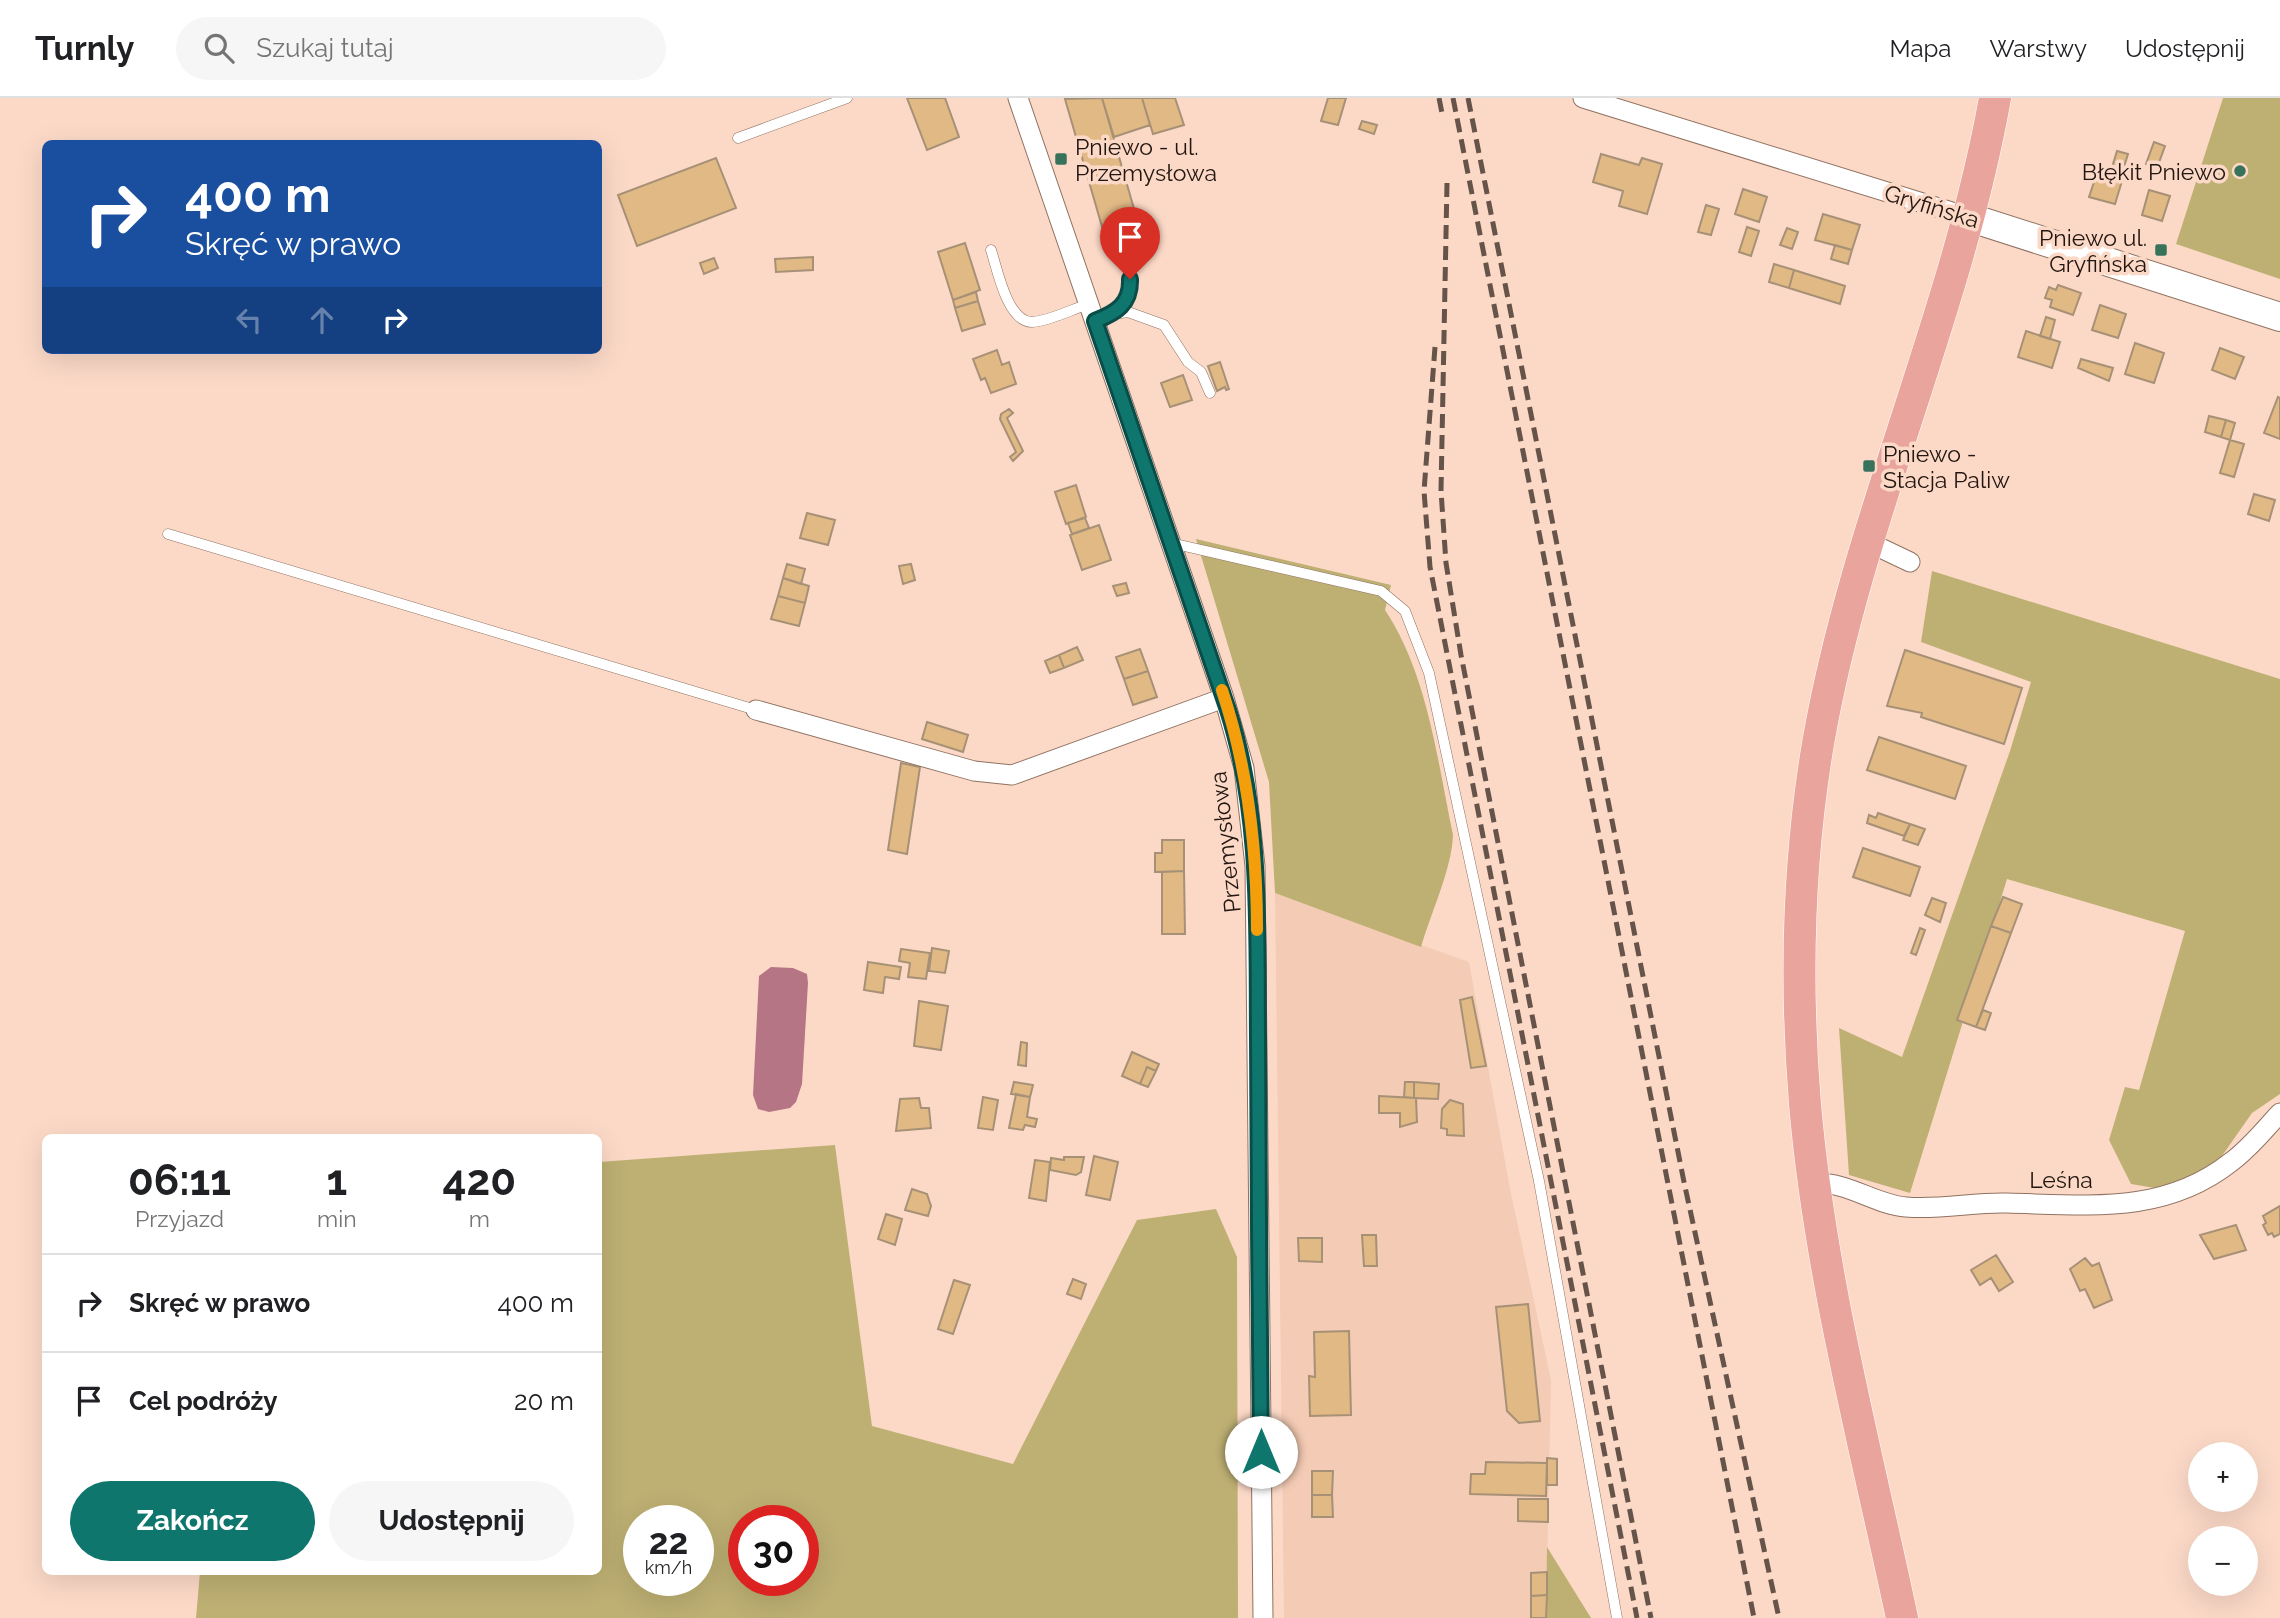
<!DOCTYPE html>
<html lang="pl">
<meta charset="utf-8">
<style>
:root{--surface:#fff;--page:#f6f6f6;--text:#202124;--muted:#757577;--line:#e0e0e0;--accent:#0f766e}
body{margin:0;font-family:Raleway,sans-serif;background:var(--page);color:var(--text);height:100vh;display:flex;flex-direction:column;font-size:26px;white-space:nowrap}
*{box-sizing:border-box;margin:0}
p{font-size:23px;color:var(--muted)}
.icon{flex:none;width:38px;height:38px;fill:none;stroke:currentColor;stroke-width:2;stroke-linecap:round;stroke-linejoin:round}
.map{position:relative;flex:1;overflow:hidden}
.sheet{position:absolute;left:42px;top:1036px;width:560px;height:441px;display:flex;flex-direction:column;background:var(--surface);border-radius:10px;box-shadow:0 7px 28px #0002}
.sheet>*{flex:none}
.top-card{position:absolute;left:42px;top:42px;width:560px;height:214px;border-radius:10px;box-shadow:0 7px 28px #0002;background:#1a4fa0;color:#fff;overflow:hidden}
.controls{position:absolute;left:2188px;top:1344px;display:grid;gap:14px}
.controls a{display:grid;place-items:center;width:70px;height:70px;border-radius:50%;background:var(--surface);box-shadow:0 7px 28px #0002;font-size:35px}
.speed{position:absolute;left:623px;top:1407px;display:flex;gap:14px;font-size:35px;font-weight:700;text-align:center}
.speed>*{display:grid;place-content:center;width:91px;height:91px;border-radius:50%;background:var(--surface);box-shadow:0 7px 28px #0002;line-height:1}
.speed small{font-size:18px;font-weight:400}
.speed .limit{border:10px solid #d22;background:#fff;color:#111}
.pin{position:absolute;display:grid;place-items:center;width:60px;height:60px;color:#fff;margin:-72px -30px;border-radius:50% 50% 50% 0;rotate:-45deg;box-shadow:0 0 7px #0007}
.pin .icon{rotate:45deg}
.me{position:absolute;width:77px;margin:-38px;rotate:0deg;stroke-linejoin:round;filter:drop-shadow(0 0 5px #0008)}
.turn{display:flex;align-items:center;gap:24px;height:147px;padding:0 28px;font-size:32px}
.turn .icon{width:91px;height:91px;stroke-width:2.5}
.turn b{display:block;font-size:49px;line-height:60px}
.lanes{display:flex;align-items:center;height:66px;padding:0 28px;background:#0003;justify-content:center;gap:35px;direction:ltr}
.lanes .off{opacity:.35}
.eta{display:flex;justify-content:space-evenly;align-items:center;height:119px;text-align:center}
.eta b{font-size:42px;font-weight:700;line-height:49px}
.button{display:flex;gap:14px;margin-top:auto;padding:14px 28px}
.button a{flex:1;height:80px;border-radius:42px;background:var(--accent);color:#fff;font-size:28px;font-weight:700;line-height:80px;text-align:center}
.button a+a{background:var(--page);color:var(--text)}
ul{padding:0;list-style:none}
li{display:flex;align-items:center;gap:21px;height:98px;padding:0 28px;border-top:2px solid var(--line)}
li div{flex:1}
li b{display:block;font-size:26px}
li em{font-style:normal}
header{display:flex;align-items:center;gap:42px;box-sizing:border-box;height:98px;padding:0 35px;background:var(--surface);border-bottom:2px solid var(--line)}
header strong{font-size:33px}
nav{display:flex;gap:38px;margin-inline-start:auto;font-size:24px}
.search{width:490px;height:63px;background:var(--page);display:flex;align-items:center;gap:18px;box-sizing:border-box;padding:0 24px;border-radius:38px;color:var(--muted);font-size:26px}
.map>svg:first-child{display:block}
</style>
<header>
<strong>Turnly</strong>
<div class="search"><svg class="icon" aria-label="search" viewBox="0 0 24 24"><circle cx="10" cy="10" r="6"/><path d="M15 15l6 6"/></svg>Szukaj tutaj</div>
<nav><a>Mapa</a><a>Warstwy</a><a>Udostępnij</a></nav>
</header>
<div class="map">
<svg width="2280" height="1520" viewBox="0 0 2280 1520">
<rect width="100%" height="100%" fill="#fcd9c7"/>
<path fill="#f4cbb4" d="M1275 795 1469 864 1510 1091 1551 1282 1546 1520H1284Z"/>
<path fill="#beb073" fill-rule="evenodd" d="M2223 0H2280V181L2176 146Z
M1196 441 1391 487 1385 512C1428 577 1437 661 1453 737 1452 770 1431 815 1421 849L1275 795 1269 684Z
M1932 473 2280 581V996L2252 1015 2217 1065 2161 1091 2131 1086 2109 1042 2125 989 2139 992 2185 833 2007 781 1910 1095 1849 1077 1839 930 1902 959 2010 653 2031 584 1921 544Z
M835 1047 872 1328 1013 1366 1137 1122 1216 1111 1237 1159 1238 1520H196L200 1474H598L599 1064ZM639 1423H698V1482H639ZM744 1423H803V1482H744Z
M1547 1449 1591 1520H1546Z"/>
<path fill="#b57584" d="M771 869 793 870 807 876 808 885 802 986 796 1004 790 1010 769 1014 758 1011 753 997 759 878Z"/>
<path fill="#e1b985" stroke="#a79176" stroke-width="2" d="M907 0H945L959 39 927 52Z
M1102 0 1139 128 1105 139 1065 1Z
M1102 0H1142L1150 27 1114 39Z
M1142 0H1175L1184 27 1153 36Z
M1328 0H1346L1338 27 1321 23Z
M1362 23 1377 27 1374 36 1359 31Z
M2154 44 2165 48 2157 70 2146 66Z
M2117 53 2128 56 2120 82 2109 79Z
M1601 56 1639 67 1642 60 1662 66 1647 116 1619 108 1623 93 1593 84Z
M716 60 736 110 637 148 618 97Z
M2097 75 2122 83 2115 106 2089 99Z
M1743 91 1767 99 1759 124 1735 116Z
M2149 92 2170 98 2162 123 2142 117Z
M1706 107 1719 111 1711 137 1698 134Z
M1823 116 1860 127 1852 152 1815 142Z
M1139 128 1142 139 1108 150 1105 139Z
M1747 129 1759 133 1751 158 1739 154Z
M1787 130 1798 134 1792 151 1780 147Z
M965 145 980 192 953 202 938 154Z
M1835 147 1852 152 1848 166 1831 161Z
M813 159V172L776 174 775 161Z
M714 160 718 170 704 176 700 165Z
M1774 166 1794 172 1789 190 1769 184Z
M1794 172 1845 188 1840 206 1789 190Z
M2058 187 2081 195 2073 217 2050 209 2052 202 2045 200 2049 189 2056 192Z
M976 194 978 203 955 210 953 202Z
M978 203 985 226 962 233 955 210Z
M2100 207 2126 216 2118 240 2092 232Z
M2046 219 2055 222 2050 241 2040 238Z
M2026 233 2060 244 2052 270 2018 259Z
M2135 245 2164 255 2154 285 2125 276Z
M2220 250 2244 259 2235 281 2212 272Z
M997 252 1002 267 1009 264 1016 286 991 295 985 280 981 282 973 261Z
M2081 261 2113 270 2109 283 2078 270Z
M1220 264 1229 291 1226 292 1225 289 1217 293 1208 268Z
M1183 277 1192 302 1170 309 1161 285Z
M2278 299 2280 300V341L2264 335Z
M1009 311 1013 315 1007 320 1023 353 1013 363 1010 359 1016 354 1000 321 1001 316Z
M2209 318 2226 322 2221 339 2205 334Z
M2226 322 2235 325 2230 342 2221 339Z
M2230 342 2244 346 2234 379 2220 375Z
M1076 387 1086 419 1066 426 1055 394Z
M2254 396 2275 402 2269 423 2248 416Z
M807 415 835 422 828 447 800 440Z
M1085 420 1089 430 1072 436 1068 425Z
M1099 427 1111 462 1082 472 1070 437Z
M787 466 805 471 801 486 783 480Z
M911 466 915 482 903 486 899 468Z
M783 480 809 488 805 505 778 498Z
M1126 485 1129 495 1117 498 1113 488Z
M778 498 805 505 799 528 771 521Z
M1077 549 1083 562 1064 570 1059 557Z
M1140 551 1148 573 1124 581 1116 559Z
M1905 552 2022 590 2004 646 1921 619 1922 615 1887 608Z
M1059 557 1064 570 1050 575 1045 563Z
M1148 573 1157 599 1133 607 1124 581Z
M927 624 968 637 963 654 922 641Z
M1879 639 1966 668 1955 701 1867 672Z
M901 665 920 669 907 756 888 752Z
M1878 715 1910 726 1904 738 1867 725 1869 717 1876 720Z
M1910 726 1925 731 1918 747 1903 742Z
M1162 742H1184V773L1155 774V755H1162Z
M1863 750 1920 769 1910 798 1853 779Z
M1184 773 1185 836H1162V774Z
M2003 799 2022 806 2011 835 1991 828Z
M1932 800 1946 805 1940 824 1925 817Z
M1991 828 2011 835 1976 929 1957 922Z
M1920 830 1925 832 1916 857 1911 855Z
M932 850 949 853 945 875 929 873Z
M901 851 930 855 926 881 908 879 910 865 899 863Z
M868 864 901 869 899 881 885 879 883 895 864 892Z
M1472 899 1486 968 1471 970 1460 902Z
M919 903 948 908 941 952 914 948Z
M1983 912 1991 915 1985 932 1976 929Z
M1021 944 1027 945 1026 968 1018 967Z
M1132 954 1159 966 1156 973 1147 969 1140 986 1122 978Z
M1147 969 1156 973 1148 989 1140 986Z
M1014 984 1033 987 1030 999 1011 996Z
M1405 984H1414V1000L1404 999Z
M1414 984 1439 986 1438 1001 1414 1000Z
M1016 996 1030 999 1027 1019 1037 1021 1035 1029 1025 1027 1023 1032 1009 1030Z
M1379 998 1416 1000 1417 1024 1400 1029V1015H1379Z
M983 999 998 1002 993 1032 978 1030Z
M919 1000 921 1010H929L931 1030 896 1033 900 1001Z
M1450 1002 1463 1006 1464 1038 1447 1037V1031L1441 1030 1442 1011Z
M1094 1058 1118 1064 1110 1102 1086 1097Z
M1064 1059H1084L1081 1074 1076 1077 1050 1072 1051 1060 1064 1062Z
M1035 1062 1050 1064 1046 1103 1029 1100Z
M912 1091 927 1096 931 1108 928 1118 905 1112Z
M2280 1108V1136L2274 1139 2272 1135 2268 1137 2263 1127 2266 1125 2263 1118Z
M886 1116 902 1121 895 1147 878 1141Z
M2236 1127 2246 1152 2214 1161 2200 1137Z
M1362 1137H1376L1377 1168H1364Z
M1298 1140H1322V1164L1299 1163Z
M1996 1157 2013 1184 1999 1193 1991 1180 1980 1187 1971 1172Z
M2085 1160 2092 1168 2099 1165 2112 1202 2094 1210 2085 1191 2080 1193 2070 1171Z
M1073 1181 1086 1186 1081 1201 1067 1196Z
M954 1182 970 1187 953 1236 938 1231Z
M1528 1206 1540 1323 1519 1325 1507 1313 1496 1209Z
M1349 1233 1351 1317 1310 1318 1309 1278 1315 1279 1314 1234Z
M1547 1360 1557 1361V1387H1547Z
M1486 1364 1547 1365 1546 1398 1470 1396 1471 1376H1485Z
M1312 1373H1333L1332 1397H1312Z
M1312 1397H1332L1333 1419H1312Z
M1518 1401H1548V1424L1518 1423Z
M1547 1474V1497L1531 1498V1475Z
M1547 1497 1546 1520H1531V1498Z"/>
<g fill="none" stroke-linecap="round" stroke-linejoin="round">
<defs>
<path id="lane" d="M738 40 847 0
M991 152C997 170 1007 224 1032 224 1050 223 1072 211 1089 206
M1114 216 1128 214 1164 227 1188 264 1201 274 1210 295
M1095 223C1135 209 1135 189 1123 152
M168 436 756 612
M1171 445 1381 493 1405 513 1429 575 1539 1083 1617 1520"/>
<path id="street" d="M1018 0 1224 600 1244 670 1255 768 1263 1520
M1583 0 1968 119
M1868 444 1910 464
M756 612 974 673 1012 677 1224 600
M1815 1086C1845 1082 1876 1107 1906 1109 1940 1112 1974 1104 2007 1105 2088 1107 2164 1117 2231 1064 2250 1050 2264 1032 2280 1015"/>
<path id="secondary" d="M1968 119 2280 219"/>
<path id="primary" d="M1902 1520C1866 1350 1820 1179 1805 1006 1795 884 1798 760 1819 640 1858 421 1956 218 1995 0"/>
</defs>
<use href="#lane" stroke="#907261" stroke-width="11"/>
<use href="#street" stroke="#907261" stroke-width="21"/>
<use href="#secondary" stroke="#907261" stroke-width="30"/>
<use href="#primary" stroke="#fff" stroke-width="33"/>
<use href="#lane" stroke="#fff" stroke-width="10"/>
<use href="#street" stroke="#fff" stroke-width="19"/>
<use href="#secondary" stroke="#fff" stroke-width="28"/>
<use href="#primary" stroke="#e9a49e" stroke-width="32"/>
<path stroke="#665349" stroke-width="5" stroke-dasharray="14 7" stroke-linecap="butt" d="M1439 0 1442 15
M1453 0 1754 1520
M1468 0 1684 1084 1779 1520
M1447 85 1441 393 1446 465 1461 557 1651 1520
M1435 249 1424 393 1430 469 1637 1520"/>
</g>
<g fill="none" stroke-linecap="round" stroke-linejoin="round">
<defs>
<path id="route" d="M1130 181C1131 206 1116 215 1095 223L1228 612C1262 718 1257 829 1258 939 1258 1077 1260 1216 1261 1354"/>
</defs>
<use href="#route" stroke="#0a4d48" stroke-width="18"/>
<use href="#route" stroke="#0f766e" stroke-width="12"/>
<path stroke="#f59e0b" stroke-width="12" d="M1222 592C1248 670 1257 750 1257 832"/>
</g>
<g fill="#37725b" stroke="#fcd9c7" stroke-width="2.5">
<rect x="1054" y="54" width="14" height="14" rx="3.5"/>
<circle cx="2240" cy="73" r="7"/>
<rect x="2154" y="145" width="14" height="14" rx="3.5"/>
<rect x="1862" y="361" width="14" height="14" rx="3.5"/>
</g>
<g text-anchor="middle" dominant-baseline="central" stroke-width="7" stroke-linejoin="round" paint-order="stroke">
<g font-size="23" fill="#221610" stroke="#fcd9c7" text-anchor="start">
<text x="1075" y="48">Pniewo - ul.<tspan x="1075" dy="26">Przemysłowa</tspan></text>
<text x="2226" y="73" text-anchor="end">Błękit Pniewo</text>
<text x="2147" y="139" text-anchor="end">Pniewo ul.<tspan x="2147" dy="26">Gryfińska</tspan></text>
<text x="1883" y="355">Pniewo -<tspan x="1883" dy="26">Stacja Paliw</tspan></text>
</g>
<g font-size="23" fill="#221610" stroke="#fcd9c7">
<text transform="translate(1932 108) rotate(17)">Gryfińska</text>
<text transform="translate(1225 744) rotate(-96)">Przemysłowa</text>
<text x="2061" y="1081">Leśna</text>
</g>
</g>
</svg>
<div class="controls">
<a>+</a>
<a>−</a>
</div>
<div class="speed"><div>22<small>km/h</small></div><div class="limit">30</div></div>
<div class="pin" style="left:1130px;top:181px;background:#d93025"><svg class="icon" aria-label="arrive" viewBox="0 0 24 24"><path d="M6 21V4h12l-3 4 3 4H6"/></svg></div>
<svg class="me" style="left:1261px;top:1354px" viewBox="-20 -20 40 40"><circle r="19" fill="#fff"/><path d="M0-13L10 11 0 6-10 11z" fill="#0f766e"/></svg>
<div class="top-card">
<div class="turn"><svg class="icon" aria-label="right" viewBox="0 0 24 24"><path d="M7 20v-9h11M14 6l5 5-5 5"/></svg><div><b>400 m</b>Skręć w prawo</div></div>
<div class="lanes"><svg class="icon off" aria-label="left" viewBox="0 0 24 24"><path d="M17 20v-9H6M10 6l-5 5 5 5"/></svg><svg class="icon off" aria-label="ahead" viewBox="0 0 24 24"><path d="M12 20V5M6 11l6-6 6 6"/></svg><svg class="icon" aria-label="right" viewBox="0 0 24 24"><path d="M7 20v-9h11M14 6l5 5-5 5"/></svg></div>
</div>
<section class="sheet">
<div class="eta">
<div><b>06:11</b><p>Przyjazd</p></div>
<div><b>1</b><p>min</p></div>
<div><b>420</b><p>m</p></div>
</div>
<ul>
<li><svg class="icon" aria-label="right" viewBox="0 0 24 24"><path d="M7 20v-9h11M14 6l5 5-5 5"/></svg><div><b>Skręć w prawo</b></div><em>400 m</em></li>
<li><svg class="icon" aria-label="arrive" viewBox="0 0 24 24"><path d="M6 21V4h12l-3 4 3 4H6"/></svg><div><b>Cel podróży</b></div><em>20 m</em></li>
</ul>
<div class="button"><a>Zakończ</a><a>Udostępnij</a></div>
</section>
</div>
